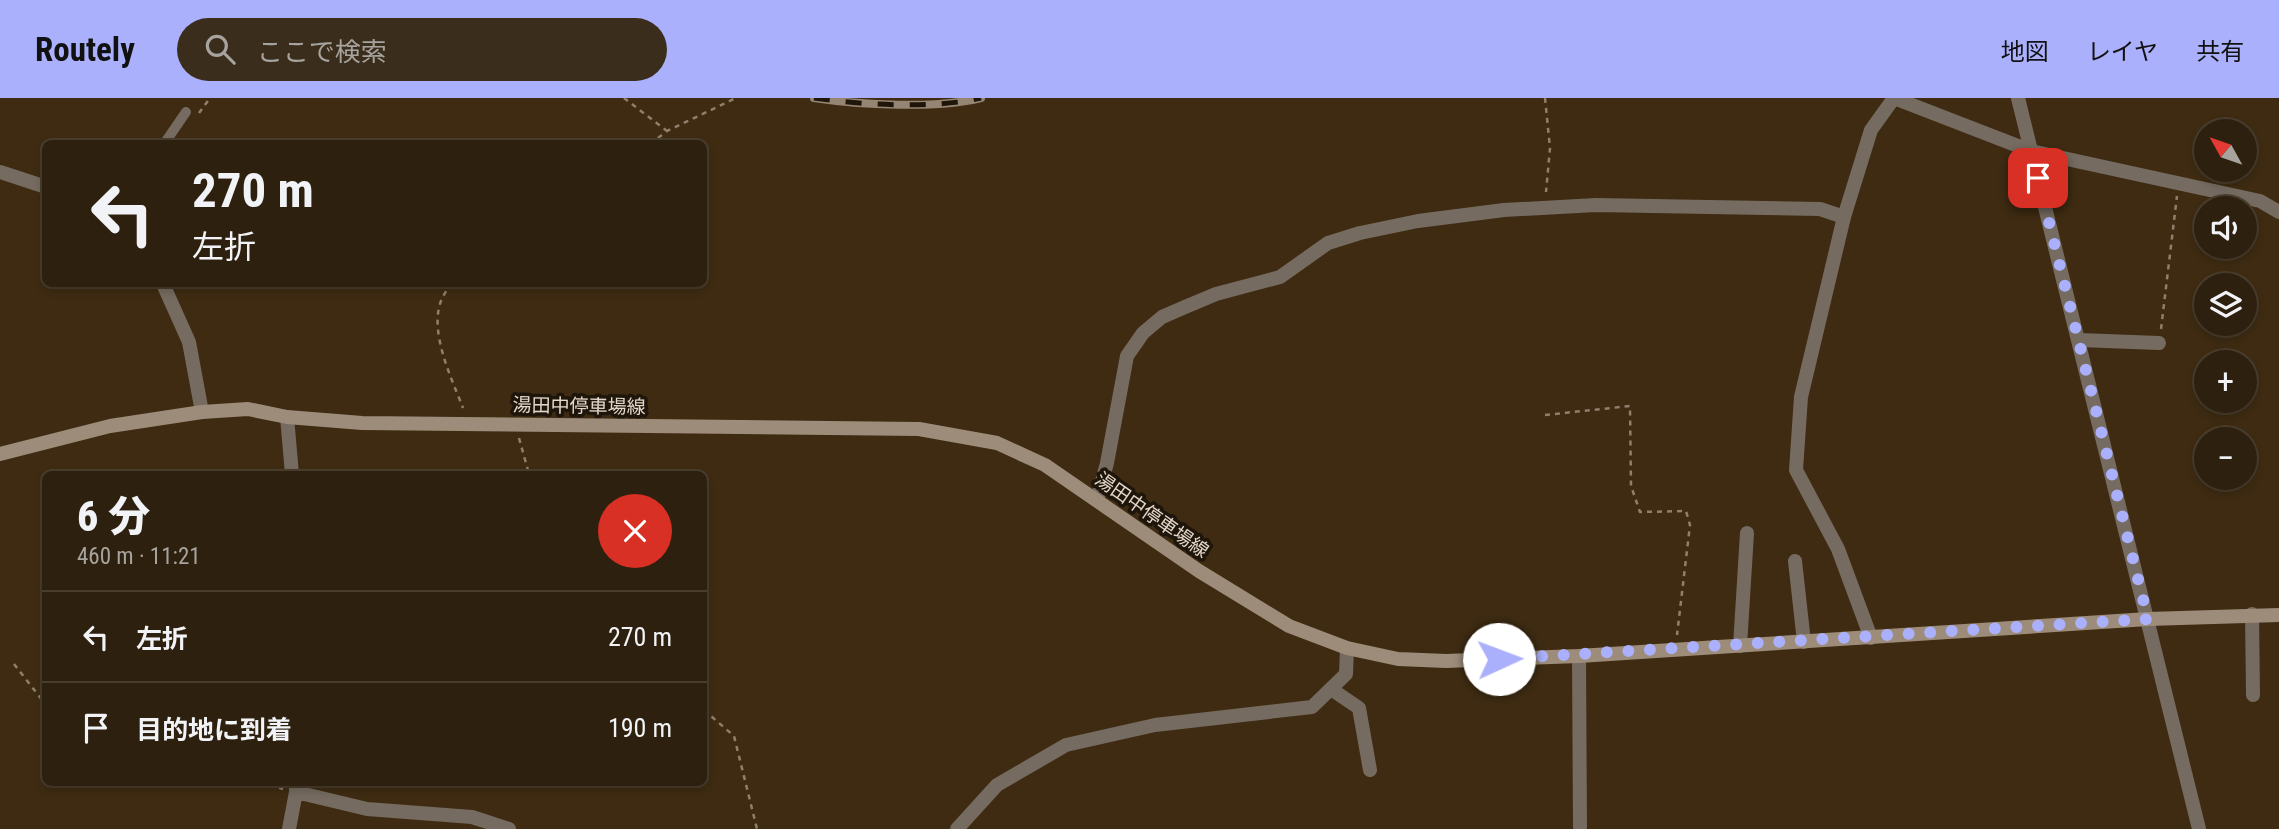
<!DOCTYPE html>
<html lang="ja">
<meta charset="utf-8">
<style>
:root{--surface:#2e200e;--page:#3a2d1c;--text:#f1f3f6;--muted:#a7a39e;--line:#493e2e;--accent:#aab0fb}
body{margin:0;font-family:"Roboto Condensed","Noto Sans JP",sans-serif;background:var(--page);color:var(--text);height:100vh;display:flex;flex-direction:column;font-size:26px;white-space:nowrap}
*{box-sizing:border-box;margin:0}
p{font-size:23px;color:var(--muted)}
.icon{flex:none;width:38px;height:38px;fill:none;stroke:currentColor;stroke-width:2;stroke-linecap:round;stroke-linejoin:round}
.map{position:relative;flex:1;overflow:hidden}
.details{position:absolute;left:42px;top:373px;width:665px;height:315px;display:flex;flex-direction:column;background:var(--surface);border-radius:10px;box-shadow:0 4px 10px #0003,0 0 0 2px var(--line)}
.details>*{flex:none}
.guide{position:absolute;left:42px;top:42px;width:665px;height:147px;border-radius:10px;box-shadow:0 4px 10px #0003,0 0 0 2px var(--line);background:#2e200e;color:var(--text);overflow:hidden}
.needle{width:46px;rotate:310deg}
.buttons{position:absolute;left:2194px;top:21px;display:grid;gap:14px}
.buttons a{display:grid;place-items:center;width:63px;height:63px;border-radius:50%;background:var(--surface);box-shadow:0 4px 10px #0003,0 0 0 2px var(--line);font-size:35px}
.pin{position:absolute;display:grid;place-items:center;width:60px;height:60px;color:#fff;margin:-30px;border-radius:14px;box-shadow:0 4px 10px #0006}
.me{position:absolute;width:77px;margin:-38px;rotate:88deg;stroke-linejoin:round;filter:drop-shadow(0 0 5px #0008)}
.turn{display:flex;align-items:center;gap:24px;height:147px;padding:0 35px;font-size:32px}
.turn .icon{width:91px;height:91px;stroke-width:2.5}
.turn b{display:block;font-size:49px;line-height:60px}
.round{display:grid;place-items:center;flex:none;width:74px;height:74px;border-radius:37px;background:var(--page)}
.headline{display:flex;align-items:center;justify-content:space-between;height:119px;padding:0 35px}
h1{font-size:42px;font-weight:800;line-height:52px}
ul{padding:0;list-style:none}
li{display:flex;align-items:center;gap:21px;height:91px;padding:0 35px;border-top:2px solid var(--line)}
li div{flex:1}
li b{display:block;font-size:26px}
li em{font-style:normal}
header{display:flex;align-items:center;gap:42px;box-sizing:border-box;height:98px;padding:0 35px;background:var(--accent);color:#111}
header strong{font-size:33px}
nav{display:flex;gap:38px;margin-inline-start:auto;font-size:24px}
.search{width:490px;height:63px;background:var(--page);display:flex;align-items:center;gap:18px;box-sizing:border-box;padding:0 24px;border-radius:38px;color:var(--muted);font-size:26px}
.map>svg:first-child{display:block}
</style>
<header>
<strong>Routely</strong>
<div class="search"><svg class="icon" aria-label="search" viewBox="0 0 24 24"><circle cx="10" cy="10" r="6"/><path d="M15 15l6 6"/></svg>ここで検索</div>
<nav><a>地図</a><a>レイヤ</a><a>共有</a></nav>
</header>
<div class="map">
<svg width="2279" height="731" viewBox="0 0 2279 731">
<rect width="100%" height="100%" fill="#3e2b12"/>
<g fill="none" stroke-linecap="round" stroke-linejoin="round">
<path stroke="#8f7f6c" stroke-width="2.5" stroke-dasharray="5 5" stroke-linecap="butt" d="M624 0 667 33
M1545 0 1550 50 1546 94
M199 15 210 0
M650 46 667 33 736 0
M453 186C419 215 450 276 463 310
M2161 231 2177 98
M1545 317 1630 308 1631 388 1640 414 1686 413 1690 427 1677 537
M519 340 529 376
M14 566 46 607
M704 612 734 638 757 731
M260 684 283 691"/>
<path stroke="#756b60" stroke-width="10" d="M164 46 186 14"/>
<path stroke="#756b60" stroke-width="14" d="M0 74 46 89
M163 186 189 244 202 314
M2079 242 2159 245
M287 319 292 376
M1097 402 1107 365 1127 258 1143 235 1162 219 1185 209 1216 196 1280 179 1328 145 1360 135 1418 123 1504 112 1596 107 1820 111 1844 119
M1795 463 1804 544
M2252 516 2253 597
M1871 540 1838 451 1796 372 1801 299 1844 119 1871 32 1894 0 2031 53 2260 103 2279 114
M1740 548 1747 435
M1579 558 1580 731
M1331 591 1359 610 1370 672
M296 684V694L367 711 472 719 509 731
M289 731 296 694"/>
<path stroke="#756b60" stroke-width="14" d="M2018 0 2199 731
M957 731 997 687 1066 647 1155 627 1312 609 1346 576 1347 550"/>
<path stroke="#9d8c7a" stroke-width="14" d="M0 356 110 328 202 314 248 311 287 319 362 325 919 331 997 345 1045 367 1199 473 1289 528 1347 550 1398 561 1446 563 1579 558 2148 521 2279 517"/>
<defs>
<path id="rail" d="M814 0C860 7 936 11 981 0"/>
</defs>
<use href="#rail" stroke="#958572" stroke-width="8"/>
<use href="#rail" stroke="#1e150b" stroke-width="5" stroke-dasharray="16" stroke-linecap="butt"/>
</g>
<g fill="none" stroke-linecap="round" stroke-linejoin="round">
<path stroke="#aab0fb" stroke-width="12" stroke-dasharray="0 21.6" d="M1499 561 2148 521 2038 80"/>
</g>
<g text-anchor="middle" dominant-baseline="central" stroke-width="7" stroke-linejoin="round" paint-order="stroke">
<g font-size="19" fill="#e5d8ca" stroke="#1e150b">
<text transform="translate(579 308) rotate(1)">湯田中停車場線</text>
<text transform="translate(1152 417) rotate(35)">湯田中停車場線</text>
</g>
</g>
</svg>
<div class="buttons">
<a><svg class="needle" viewBox="-14 -14 28 28"><path d="M0-13l5 13h-10z" fill="#e53935"/><path d="M0 13l5-13h-10z" fill="#a7a39e"/></svg></a>
<a><svg class="icon" aria-label="sound" viewBox="0 0 24 24"><path d="M4 9h4l5-4v14l-5-4H4zM17 9q2 3 0 6"/></svg></a>
<a><svg class="icon" aria-label="layers" viewBox="0 0 24 24"><path d="M12 4l9 5-9 5-9-5zM3 14l9 5 9-5"/></svg></a>
<a>+</a>
<a>−</a>
</div>
<div class="pin" style="left:2038px;top:80px;background:#d93025"><svg class="icon" aria-label="arrive" viewBox="0 0 24 24"><path d="M6 21V4h12l-3 4 3 4H6"/></svg></div>
<svg class="me" style="left:1499px;top:561px" viewBox="-20 -20 40 40"><circle r="19" fill="#fff"/><path d="M0-13L10 11 0 6-10 11z" fill="#aab0fb"/></svg>
<div class="guide">
<div class="turn"><svg class="icon" aria-label="left" viewBox="0 0 24 24"><path d="M17 20v-9H6M10 6l-5 5 5 5"/></svg><div><b>270 m</b>左折</div></div>
</div>
<section class="details">
<div class="headline"><div><h1>6 分</h1><p>460 m · 11:21</p></div><a class="round" style="background:#d93025;color:#fff"><svg class="icon" aria-label="close" viewBox="0 0 24 24"><path d="M6 6l12 12M18 6L6 18"/></svg></a></div>
<ul>
<li><svg class="icon" aria-label="left" viewBox="0 0 24 24"><path d="M17 20v-9H6M10 6l-5 5 5 5"/></svg><div><b>左折</b></div><em>270 m</em></li>
<li><svg class="icon" aria-label="arrive" viewBox="0 0 24 24"><path d="M6 21V4h12l-3 4 3 4H6"/></svg><div><b>目的地に到着</b></div><em>190 m</em></li>
</ul>
</section>
</div>
